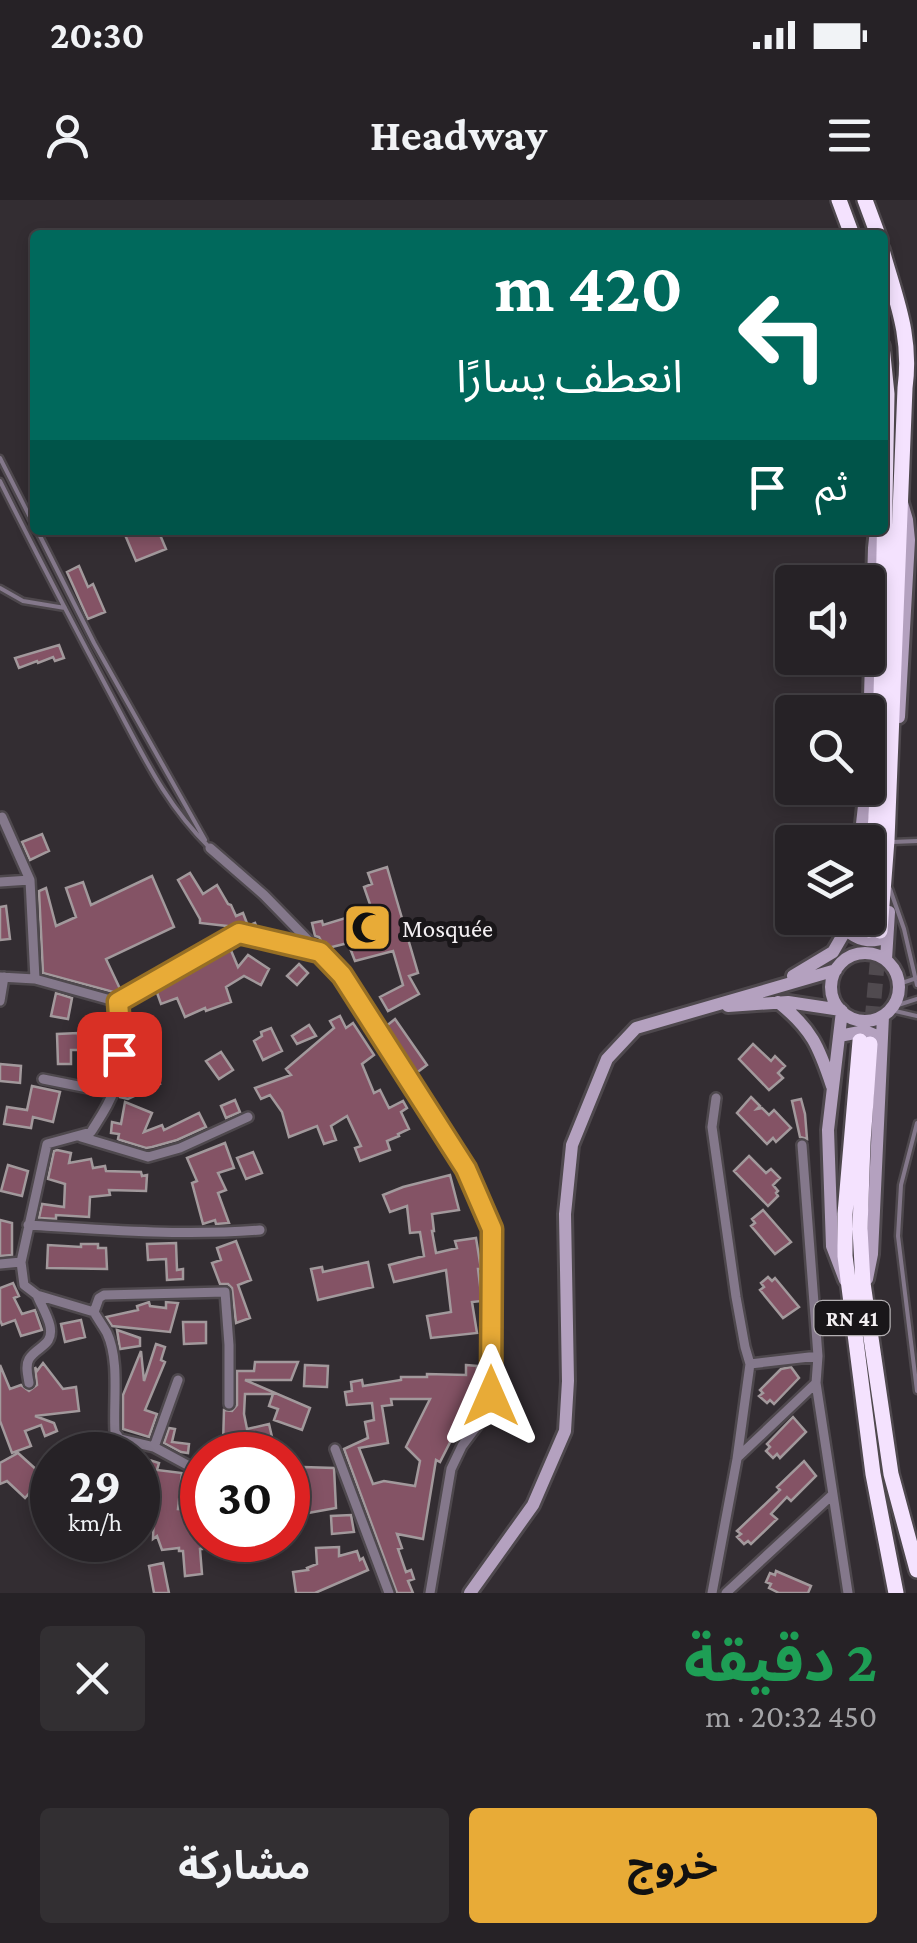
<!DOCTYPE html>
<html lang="ar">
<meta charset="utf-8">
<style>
:root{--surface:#262226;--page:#322f32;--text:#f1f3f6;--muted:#a4a4a7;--line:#423f43;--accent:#e8ab37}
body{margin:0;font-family:"Crimson Pro","Noto Sans Arabic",serif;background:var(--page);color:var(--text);direction:rtl;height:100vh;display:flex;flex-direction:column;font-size:38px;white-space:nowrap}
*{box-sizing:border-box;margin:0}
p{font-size:32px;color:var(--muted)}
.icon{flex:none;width:55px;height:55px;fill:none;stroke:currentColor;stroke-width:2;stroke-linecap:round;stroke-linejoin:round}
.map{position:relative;height:1393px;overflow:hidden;direction:ltr}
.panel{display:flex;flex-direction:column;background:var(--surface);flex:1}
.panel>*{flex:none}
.top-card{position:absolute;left:30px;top:30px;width:858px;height:305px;border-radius:10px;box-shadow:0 5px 15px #0003,0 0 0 2px var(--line);direction:rtl;background:#00695c;color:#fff;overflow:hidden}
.buttons{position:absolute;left:775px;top:365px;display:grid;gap:20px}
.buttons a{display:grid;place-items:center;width:110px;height:110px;border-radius:10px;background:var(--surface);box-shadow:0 5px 15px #0003,0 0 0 2px var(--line);font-size:50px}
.speed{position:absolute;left:30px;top:1232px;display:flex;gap:20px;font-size:50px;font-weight:700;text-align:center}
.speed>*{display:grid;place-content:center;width:130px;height:130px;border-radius:50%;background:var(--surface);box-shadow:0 5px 15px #0003,0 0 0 2px var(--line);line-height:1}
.speed small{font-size:25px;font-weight:400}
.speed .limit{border:15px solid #d22;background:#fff;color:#111}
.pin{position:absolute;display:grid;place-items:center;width:85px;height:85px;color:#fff;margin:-42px;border-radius:20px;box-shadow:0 5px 15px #0006}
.me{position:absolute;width:110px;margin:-55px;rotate:0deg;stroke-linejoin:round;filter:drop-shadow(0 0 8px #0008)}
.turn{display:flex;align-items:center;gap:35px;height:210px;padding:0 40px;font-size:45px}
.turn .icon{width:130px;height:130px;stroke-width:2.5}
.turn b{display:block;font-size:70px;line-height:85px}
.then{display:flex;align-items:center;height:95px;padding:0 40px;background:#0003;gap:20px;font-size:38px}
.round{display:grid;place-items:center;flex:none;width:105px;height:105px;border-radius:10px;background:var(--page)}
.head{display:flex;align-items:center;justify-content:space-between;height:170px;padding:0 40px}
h1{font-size:60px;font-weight:700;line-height:75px;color:#1e9e55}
.action{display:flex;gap:20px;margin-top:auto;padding:20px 40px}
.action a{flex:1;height:115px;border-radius:10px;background:var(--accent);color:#111;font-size:40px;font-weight:700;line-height:115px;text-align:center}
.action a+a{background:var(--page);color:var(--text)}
.status{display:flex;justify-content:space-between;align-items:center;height:70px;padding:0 50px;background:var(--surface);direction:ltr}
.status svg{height:28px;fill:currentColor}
header{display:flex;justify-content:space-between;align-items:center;height:130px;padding:0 40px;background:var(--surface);font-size:45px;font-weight:700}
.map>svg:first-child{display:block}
</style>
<div class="status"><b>20:30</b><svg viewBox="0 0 49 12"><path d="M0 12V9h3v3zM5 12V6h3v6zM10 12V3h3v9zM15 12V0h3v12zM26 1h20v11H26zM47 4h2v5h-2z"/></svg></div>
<header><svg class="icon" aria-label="menu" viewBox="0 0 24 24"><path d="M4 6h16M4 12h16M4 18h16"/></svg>Headway<svg class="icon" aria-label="person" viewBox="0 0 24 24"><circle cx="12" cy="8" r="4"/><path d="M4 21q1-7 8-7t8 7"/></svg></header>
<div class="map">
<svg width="917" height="1393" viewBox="0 0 917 1393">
<rect width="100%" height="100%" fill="#332d32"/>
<path fill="#845365" stroke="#a2999c" stroke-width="2.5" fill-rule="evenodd" d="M123 330H158L166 349 136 361Z
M79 366 88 387 93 384 105 412 88 419 67 372Z
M59 445 64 458 55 461 53 457 38 463 37 461 19 468 15 458Z
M42 634 49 651 30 660 22 642Z
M387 667 418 773 409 776 419 794 388 811 380 797 403 785 393 751 355 761 348 743 328 748 326 743 323 744 319 737 315 736 312 723 322 721 323 725 372 710 364 687 372 684 368 673Z
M190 673 203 694 217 685 228 704 231 705 236 716 243 713 248 726 255 723 257 728 264 731 239 725 229 730 227 726 200 723V719L178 680Z
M152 676 174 727 106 759 121 791 117 793 43 773 39 691 46 688 56 726 76 717 66 688 83 682 91 705Z
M6 706 10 739 0 740V707Z
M230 748 238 767 248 755 269 769 261 785 244 776 226 787 231 802 206 811 205 808 185 817 177 798 161 804 156 790 170 784 169 782Z
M299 764 308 773 297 785 287 776Z
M56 793 72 798 68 819 51 816Z
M340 816 346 828 353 823 374 855 362 864 374 893 380 890 389 908 403 901 407 908 401 912 409 929 398 934 399 936 387 941 390 950 360 961 355 948 361 946 347 916 331 926 336 940 324 944 317 926 289 937 282 912 270 895 261 899 255 888 291 875 286 869 334 828 330 821Z
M395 819 427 865 415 874 385 827Z
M309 825 316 836 297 844 292 836Z
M271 828 282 851 263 860 254 841 262 836 261 832Z
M78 833 79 850H71V864H58L57 834Z
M753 844 771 861 775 856 785 866 778 873 783 878 769 890 739 859Z
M221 852 233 870 219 879 206 861Z
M0 864 21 866 20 883 0 881Z
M148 864 152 872 154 870 160 884 128 899 120 897 127 874Z
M32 886 60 892 53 922 33 917 31 928 4 924 7 907 27 910Z
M751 897 760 906 757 909 762 908 769 915 774 910 791 928 776 942 773 938 767 944 737 913Z
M801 899 805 914 807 939 800 937 792 901Z
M235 900 240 912 226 918 221 906Z
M125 902 152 913 144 932 162 925 164 930 199 913 206 927 177 940 152 947 146 948 120 940 118 939 119 934 111 933 112 922 121 924Z
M225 943 234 968 218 973 226 990 218 993 229 1023 216 1024 215 1020 203 1024 192 983 197 981 187 958Z
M57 950 71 953 69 963 91 959 93 968 105 966 106 971 141 972 142 976 147 975 146 991 109 990 110 995 90 997 89 1017 56 1015V1019L39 1018 42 1004 64 1007 65 984 48 979 54 951Z
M253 952 262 973 246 979 237 958Z
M749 956 766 973 771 969 780 978 773 985 778 991 776 993 778 996 768 1006 734 971Z
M8 965 28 971 22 996 1 991Z
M450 975 459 1010 432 1014 434 1031H432L436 1053 457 1048 455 1041 476 1038 481 1069H478L482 1101 472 1102 477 1133 431 1138 427 1116 451 1112 446 1070 394 1082 389 1065 424 1056 420 1032 410 1033 407 1006 390 1012 383 995 403 987Z
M763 1010 791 1042 775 1054 751 1026 755 1023 752 1019Z
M0 1020 12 1023V1055L0 1056Z
M236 1041 251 1080 238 1085 250 1118 236 1123 232 1088 228 1084H220L212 1063 221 1060 217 1048Z
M176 1043 177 1070 183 1069V1079L167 1080 166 1059 148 1060 147 1044Z
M81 1044H98V1048H106L107 1069 47 1068 48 1045 81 1047Z
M368 1062 373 1087 318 1100 311 1069 322 1067 323 1072Z
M768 1077 772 1081 775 1078 799 1107 783 1118 760 1090 764 1087 761 1083Z
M13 1083 19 1096 14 1098 22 1114 35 1110 42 1130 21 1136 15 1120 2 1125 0 1120V1088Z
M149 1102 150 1106 166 1108V1102L178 1103 170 1132 112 1126 106 1117 138 1110 137 1106Z
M81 1120 85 1137 65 1142 61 1124Z
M183 1122H206V1143L184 1144Z
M117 1130 140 1138V1146L120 1149Z
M156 1144 165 1147 161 1160 165 1162 145 1210 157 1214 149 1237 123 1229V1195L141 1151 144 1181Z
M255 1162H298L291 1180H245L310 1208 302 1230 274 1220 278 1209 269 1206 273 1194H245L244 1214 247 1229 269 1224 272 1237 250 1242V1246L240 1247V1244H223L224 1210 232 1211 237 1205V1171H254Z
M43 1163 63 1189 76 1187 79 1211 35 1216 54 1223 57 1231 45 1236 41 1225 25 1231 31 1246 12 1253 0 1221V1165L10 1189 21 1185 29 1191 37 1185 35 1167 37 1171Z
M305 1165 328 1166 327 1187 304 1186Z
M466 1165 477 1166 476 1188H473L472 1199 440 1262 436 1260 423 1339 397 1334 402 1348 398 1349 406 1372 411 1370 414 1379 408 1381 413 1393H397L344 1249 368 1238 365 1222 374 1220 372 1203 347 1205 345 1192 352 1191 351 1182 362 1180 363 1186 401 1180V1177H427V1174L466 1175ZM391 1199H430L406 1247 420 1261 415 1286 384 1281 373 1284 359 1248 388 1243 382 1206 392 1205Z
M791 1167 799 1178 774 1204 770 1200 767 1203 759 1196 763 1193 760 1190 781 1169Z
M793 1217 806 1232 780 1258 777 1254 773 1258 766 1251 770 1247 767 1244Z
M169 1228 175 1229 172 1242 189 1244 188 1253 181 1252 164 1243Z
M18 1253 39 1272 52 1260V1288L43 1298 33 1289 25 1298 7 1281 0 1284V1263Z
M140 1257 159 1263 157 1270 182 1273 178 1309 197 1310 196 1333H200L202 1349H200L202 1374 185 1376 183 1351H179V1348L162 1350 157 1336 153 1339 154 1307 145 1311 138 1292Z
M804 1261 816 1276 791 1301 787 1297 771 1314 777 1319 751 1344 748 1341 744 1344 737 1337 741 1334 737 1331 780 1290 777 1287Z
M303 1267 334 1268 336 1308 308 1313 304 1291H302Z
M351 1315 354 1332 332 1334 331 1316Z
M339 1347V1356L357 1351 360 1360 363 1358 368 1370 315 1393H296L293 1372 308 1370 307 1368 317 1364 316 1348Z
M163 1363 169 1393H154L149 1366Z
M776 1371 811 1386 808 1393H779L769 1388 771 1384 766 1382 770 1373 775 1375Z"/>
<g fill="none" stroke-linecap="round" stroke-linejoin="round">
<path stroke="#504a4f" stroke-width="15" stroke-dasharray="15 8" stroke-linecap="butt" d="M870 844 880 731"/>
<defs>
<path id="lane" d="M0 258 35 327
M0 281C37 355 75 428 114 501 143 555 165 604 210 648
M37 330 94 443 205 640
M0 388 23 401 65 408
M892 642 917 641
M890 689 904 729 917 785
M899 784 917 778
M892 807 917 799
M891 810 917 816
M917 923 901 985 898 1036 917 1191"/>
<path id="street" d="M2 617 30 680
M210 648 264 695 342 775 466 969 492 1029 491 1196 480 1222 462 1246 451 1269 430 1393
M0 682 30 680 35 779 118 802 239 733 320 752
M0 777 35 779
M0 801 4 777
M118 802C120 829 124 864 114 890 109 905 99 919 91 932L47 944 21 1062 24 1085 37 1095 94 1112C98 1119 103 1126 107 1133 120 1161 113 1202 115 1232L120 1239 154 1247 191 1267 195 1273 194 1298
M43 879 113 893
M81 937 148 957 180 948 248 917
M802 945 818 1156 816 1183 848 1393
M28 1025C106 1030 183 1036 260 1030
M0 1064 21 1062
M94 1112 99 1098 104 1095 225 1092 229 1145V1204
M750 1164 818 1156
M29 1183C28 1176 25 1166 29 1159 37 1146 54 1146 50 1126 48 1116 41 1105 37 1095
M154 1247 178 1180
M335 1249 389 1393
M738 1257 816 1183
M712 1393 737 1259 750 1164 745 1147 736 1097 712 927 716 898
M726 1393 831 1296"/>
<path id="secondary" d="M899 517 909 340 907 320 902 303
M868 572 874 348 876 330
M860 642 866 588
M850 733C862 742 873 742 887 737
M831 787a34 34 0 1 1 68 0a34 34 0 1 1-68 0Z
M886 759 889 712
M793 776 833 752 851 721
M778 802C812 829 819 847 832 886
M728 806 788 802 841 810
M842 811 828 930 832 1046 845 1080
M839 836 865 831 882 838
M867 1079 872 1054 883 816
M470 1393 533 1305 565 1231 568 1181 565 1014 572 945 607 859 636 828 836 770"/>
<path id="highway" d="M839 0 852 35
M865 0 878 35
M869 730 879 565 882 459 887 194 882 146
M880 731 887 640 905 188C912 136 896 100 882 50
M860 841 845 1014V1056L873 1274 896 1393
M870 844 863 942 860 1029 863 1083 891 1274 917 1370"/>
</defs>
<use href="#lane" stroke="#4e484d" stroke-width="9"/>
<use href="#street" stroke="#4e484d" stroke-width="14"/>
<use href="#secondary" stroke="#4e484d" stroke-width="18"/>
<use href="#highway" stroke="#4e484d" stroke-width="20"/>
<use href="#lane" stroke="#84788b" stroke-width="4"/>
<use href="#street" stroke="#84788b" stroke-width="9"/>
<use href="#secondary" stroke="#b4a1bf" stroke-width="12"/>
<use href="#highway" stroke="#f4e2fe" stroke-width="15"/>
</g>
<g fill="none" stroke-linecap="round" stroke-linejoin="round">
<defs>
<path id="route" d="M119 854 120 828 118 802 239 733 320 752 342 775 466 969 492 1029 491 1196"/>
</defs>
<use href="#route" stroke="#976f24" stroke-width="25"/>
<use href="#route" stroke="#e8ab37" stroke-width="18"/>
</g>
<defs>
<symbol id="mosque-square" viewBox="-11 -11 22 22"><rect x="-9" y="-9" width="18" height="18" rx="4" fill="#e8ab37" stroke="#191619"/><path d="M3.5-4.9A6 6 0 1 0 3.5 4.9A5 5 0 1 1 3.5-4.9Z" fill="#111"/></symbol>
</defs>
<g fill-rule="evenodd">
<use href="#mosque-square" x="340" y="700" width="55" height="55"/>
</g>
<g text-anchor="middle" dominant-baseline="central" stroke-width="10" stroke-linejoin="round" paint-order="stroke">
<rect fill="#191619" stroke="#b2aeb1" stroke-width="2.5" x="814.5" y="1101" width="75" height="34" rx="8"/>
<g font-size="22" font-weight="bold" fill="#f3eff2">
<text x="852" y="1118">RN 41</text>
</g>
<g font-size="25" fill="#f3eff2" stroke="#191619" text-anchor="start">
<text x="402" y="728">Mosquée</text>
</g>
</g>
</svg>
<div class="buttons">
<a><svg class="icon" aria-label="sound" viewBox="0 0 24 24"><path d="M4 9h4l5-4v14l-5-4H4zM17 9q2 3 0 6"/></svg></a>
<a><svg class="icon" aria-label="search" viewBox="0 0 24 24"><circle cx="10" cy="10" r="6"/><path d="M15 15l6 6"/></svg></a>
<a><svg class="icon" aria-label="layers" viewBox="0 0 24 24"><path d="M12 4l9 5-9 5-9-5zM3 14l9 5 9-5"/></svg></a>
</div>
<div class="speed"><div>29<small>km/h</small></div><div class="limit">30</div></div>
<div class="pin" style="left:119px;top:854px;background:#d93025"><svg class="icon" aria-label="arrive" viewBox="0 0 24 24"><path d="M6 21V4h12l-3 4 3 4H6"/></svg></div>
<svg class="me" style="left:491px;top:1196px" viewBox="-20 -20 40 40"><path d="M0-17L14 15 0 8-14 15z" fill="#e8ab37" stroke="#fff" stroke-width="4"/></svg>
<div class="top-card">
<div class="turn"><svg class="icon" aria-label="left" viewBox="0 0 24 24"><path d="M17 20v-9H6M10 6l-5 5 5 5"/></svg><div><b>420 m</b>انعطف يسارًا</div></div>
<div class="then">ثم<svg class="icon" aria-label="arrive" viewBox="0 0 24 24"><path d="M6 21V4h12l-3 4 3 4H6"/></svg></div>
</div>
</div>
<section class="panel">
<div class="head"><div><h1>2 دقيقة</h1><p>450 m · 20:32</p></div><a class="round"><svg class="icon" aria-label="close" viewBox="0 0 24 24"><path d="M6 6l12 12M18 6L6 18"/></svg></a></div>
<div class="action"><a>خروج</a><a>مشاركة</a></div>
</section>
